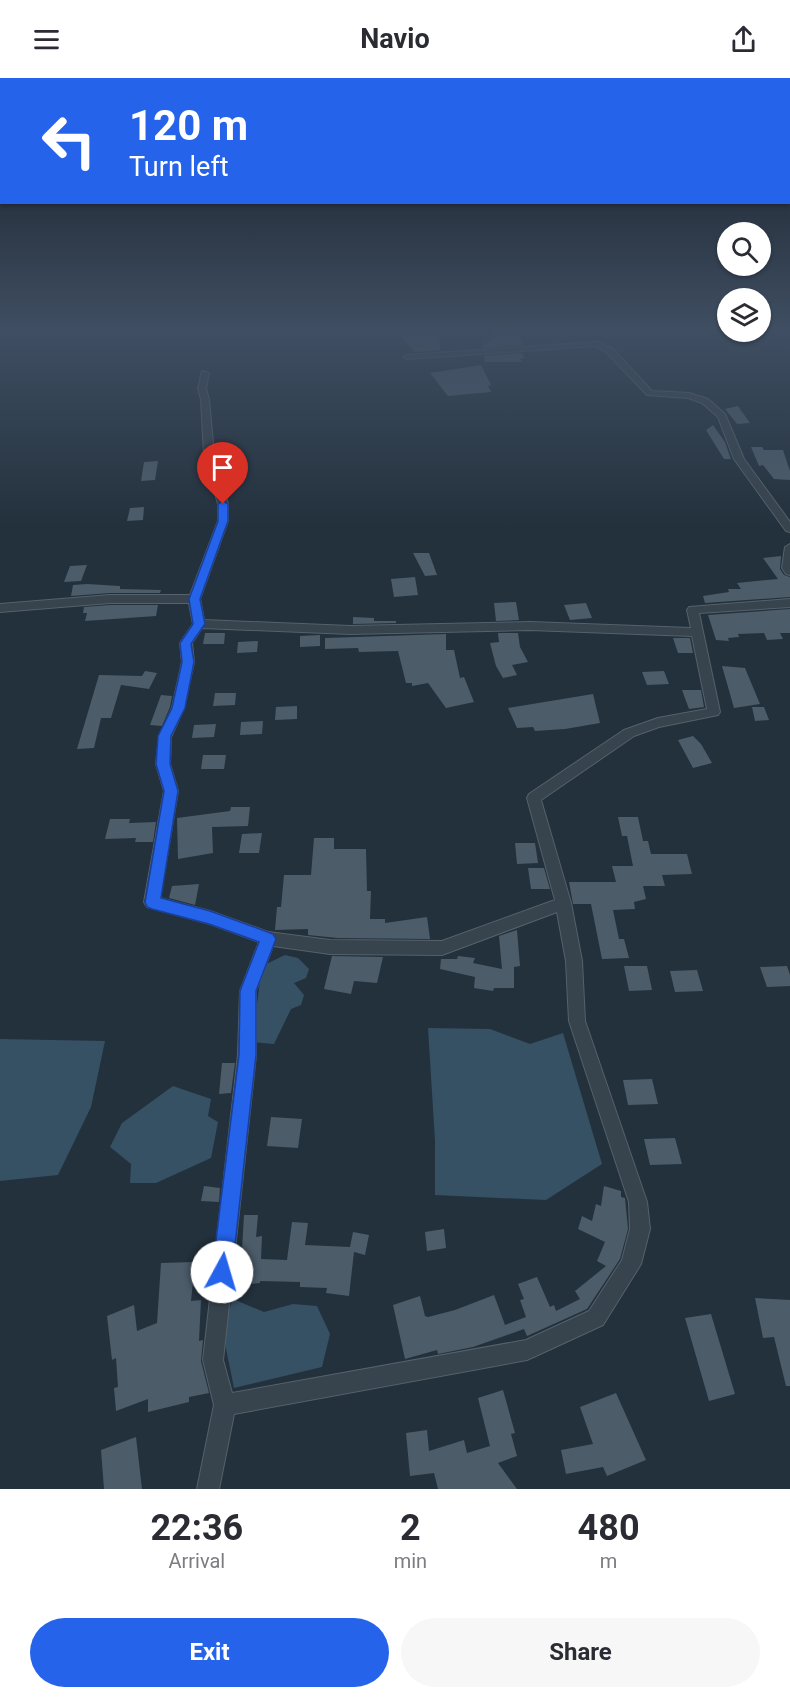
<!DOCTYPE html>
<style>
:root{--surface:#fff;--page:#f7f7f7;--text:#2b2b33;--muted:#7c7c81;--accent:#2563eb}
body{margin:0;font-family:Roboto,sans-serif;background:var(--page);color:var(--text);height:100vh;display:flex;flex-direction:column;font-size:22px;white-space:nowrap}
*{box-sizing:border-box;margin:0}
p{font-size:20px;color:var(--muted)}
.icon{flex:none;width:33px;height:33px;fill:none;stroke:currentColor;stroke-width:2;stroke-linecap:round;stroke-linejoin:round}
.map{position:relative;height:1411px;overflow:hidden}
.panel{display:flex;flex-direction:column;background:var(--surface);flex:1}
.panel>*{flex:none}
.top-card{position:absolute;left:0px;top:0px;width:790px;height:126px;box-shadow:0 2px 4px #0004;background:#2563eb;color:#fff;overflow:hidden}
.controls{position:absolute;left:717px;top:144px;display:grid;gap:12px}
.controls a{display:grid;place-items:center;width:54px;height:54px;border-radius:50%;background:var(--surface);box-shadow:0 2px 4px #0004;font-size:30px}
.pin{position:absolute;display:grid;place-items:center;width:51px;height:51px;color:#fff;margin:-62px -26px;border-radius:50% 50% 50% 0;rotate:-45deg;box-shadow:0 0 6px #0007}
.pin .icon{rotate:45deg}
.me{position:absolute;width:66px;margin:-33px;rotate:6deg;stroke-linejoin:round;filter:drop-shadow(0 0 4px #0008)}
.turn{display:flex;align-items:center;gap:21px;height:126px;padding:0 30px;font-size:27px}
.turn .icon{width:78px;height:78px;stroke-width:2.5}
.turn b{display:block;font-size:42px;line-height:51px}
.eta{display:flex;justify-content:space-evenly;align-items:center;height:102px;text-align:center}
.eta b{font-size:36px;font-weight:700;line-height:42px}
.primary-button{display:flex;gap:12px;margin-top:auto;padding:12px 30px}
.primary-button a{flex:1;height:69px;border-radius:36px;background:var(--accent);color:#fff;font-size:24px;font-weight:700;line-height:69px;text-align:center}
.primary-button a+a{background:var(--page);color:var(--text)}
header{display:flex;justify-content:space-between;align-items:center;height:78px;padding:0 30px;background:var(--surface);font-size:27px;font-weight:700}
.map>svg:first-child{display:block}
</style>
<header><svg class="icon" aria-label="menu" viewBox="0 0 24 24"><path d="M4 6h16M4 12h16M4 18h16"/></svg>Navio<svg class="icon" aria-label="share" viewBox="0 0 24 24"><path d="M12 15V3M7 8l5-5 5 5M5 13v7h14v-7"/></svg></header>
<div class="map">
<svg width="790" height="1411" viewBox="0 0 790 1411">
<rect width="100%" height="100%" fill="#23313d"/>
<path fill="#365064" d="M285 877 298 880 309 891 306 900 294 905 304 917 301 927 291 931 274 966 252 964 262 888Z
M428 950 490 951 530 966 563 955 602 1086 546 1122 435 1117V1063Z
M0 961 105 963 91 1029 58 1097 0 1103Z
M173 1008 211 1021 208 1038 218 1044 211 1080 156 1105H130L131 1086 110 1069 122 1045Z
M233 1221 264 1234 293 1226 317 1228 330 1256 322 1289 234 1310 222 1251Z"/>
<path fill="#4c5c69" d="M410 251H439L440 272 415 274 397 253Z
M488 251H515L524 267 483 270V267L496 259Z
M522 275 525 280 520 281 523 284H485L484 278Z
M481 287 491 307 488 308 491 314 448 318 430 295Z
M738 328 750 345 737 346 725 331Z
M713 347 725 364 731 381H724L706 352Z
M751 369H762L764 372H783L790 393V402L774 401 763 387 759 388Z
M158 383 155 402 141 403 144 384Z
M144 429 143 442 127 443 130 430Z
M413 475H429L437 497 425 498Z
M781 478 780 491 784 497 790 499V519L705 525 703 518 729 514 728 511H741L737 505 778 501 763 480Z
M87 487 81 503 64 504 70 488Z
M415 499 418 517 394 519 391 501Z
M87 506 120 508V511L161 512 160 515H110L71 518 73 507Z
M516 524 519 542 496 543 494 525Z
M586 525 592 540 570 542 564 527Z
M110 527H158L156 538 85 543 87 535H83L84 529Z
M790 531V555H780L783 561 767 562 764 555 738 556 739 559 728 560 729 563 716 562 708 537Z
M353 539 374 540V543H396V545L353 546Z
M205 555H225L224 566H203Z
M498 555H518L520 569 528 584 512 587 517 597 503 600 496 588 490 565 499 564Z
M446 556V572H454L460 600 464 599 474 624 446 630 428 605 412 608V605H406L398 573 359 574 358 570 325 571V560Z
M320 557V568L300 569V558Z
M673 560H690L693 575H678Z
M258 563 257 574 237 575 238 564Z
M722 588 745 590 760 626 734 630Z
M145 593 157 595 149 611 121 607 111 640H101L94 670 77 671 99 597 142 598Z
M664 593 669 606 647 607 642 594Z
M682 612H701L704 629 689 631Z
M215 615H236L235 627 213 628Z
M593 616 600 645 565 651 535 653 533 649 517 650 508 630Z
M161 617 172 618 170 629 162 648 150 647Z
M297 628V641L275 642 276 629Z
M752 629H764L769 642 755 643Z
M263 643 262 656 240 657 241 644Z
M216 646 214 659 192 660 194 647Z
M693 658 701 666 712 685 693 690 678 662Z
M203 677H226L224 691H201Z
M231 729H250L248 748 212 749 213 775 178 781 177 740 230 733Z
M618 739H638L643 763H648L651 776H687L692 796 662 797 665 808H643L646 821 634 824 635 831 613 832 619 861H624L629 880 602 881 591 826H573L569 804H616L612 788H633L627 758H622Z
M110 741H130L129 745 156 744 153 764H135L136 760 105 761Z
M262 755 259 775H239L242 756Z
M314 760H334V771H366L367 813H371L370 841H385V845L427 839 430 861 337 860 308 857V851L275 852 277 829H281L284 797H311Z
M515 765H535L538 785 517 786Z
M528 790H544L550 811H531Z
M199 806 195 827 169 820 172 808Z
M517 852 520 888 514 889V910H494L493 913 474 910 475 899 440 891 441 881H457L458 878 475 880 473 885 502 891 499 858Z
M332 878 383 879 377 905 354 903 351 916 324 911Z
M624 888H647L652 912 629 913Z
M787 888 790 897V908L767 909 760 889Z
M697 892 703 913 675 914 670 893Z
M222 985H235L231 1015 219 1016Z
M652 1001 658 1026 628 1027 623 1002Z
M271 1039 302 1041 298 1070 267 1068Z
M675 1060 682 1086 650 1087 644 1061Z
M204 1108 220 1110 219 1124 201 1123Z
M604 1108 621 1113V1119L625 1120 628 1151 620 1181 587 1231 527 1258 524 1251 473 1269 438 1276 437 1272 405 1281 393 1227 420 1218 425 1238 428 1239 455 1232 494 1217 505 1247 526 1239 520 1222 524 1221 518 1206 537 1199 550 1229 554 1227 556 1233 580 1221 575 1213 606 1188 597 1183 605 1164 578 1151 582 1138 592 1143 596 1126 601 1128Z
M244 1137H258L256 1159 262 1158 261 1181 287 1182 292 1144 308 1145 305 1167 350 1169 353 1154 369 1157 365 1177 354 1174 349 1218 326 1215 327 1210 300 1209V1204L260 1203V1205L240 1207Z
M444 1151 446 1170 427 1173 425 1154Z
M195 1184 191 1223 201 1222 199 1263 203 1262 201 1283 209 1315 189 1319V1324L148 1334V1321L116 1333 114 1310 118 1309 116 1280 112 1282 107 1238 134 1227 137 1253 157 1245 161 1185Z
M755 1220 790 1222V1308H786L774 1259 763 1260Z
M711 1236 735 1316 709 1323 685 1240Z
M503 1312 515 1355 511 1356 517 1378 498 1385 517 1411H438L434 1395 410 1398 406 1355 427 1352 429 1373 464 1362 467 1375 490 1368 478 1320Z
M616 1315 646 1382 607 1398 603 1389 566 1396 561 1372 593 1366 580 1329Z
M136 1359 142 1411H104L101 1372Z"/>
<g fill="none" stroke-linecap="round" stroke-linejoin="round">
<defs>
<path id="minor" d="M596 264 612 270 652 313 689 315 708 321 725 336 744 381 790 444V454L786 453 734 381 718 339 702 325 688 320 647 317 606 274 595 268 407 281 403 279 407 277Z
M202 293 209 295 206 311 209 321 214 376 228 426V443L200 521 204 542 350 548 530 544 691 550 687 532 689 529 790 521V529L699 535 720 634 718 637 659 649 634 658 541 722 571 825 582 883 585 943 647 1124 650 1151 641 1186 603 1247 527 1282 234 1336 219 1411H197L214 1327 203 1282 238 977 240 913 259 864 210 846 147 829 144 824 164 713 156 686 159 659 172 630 182 584 180 565 193 546 189 525H110L0 534V526L110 517H190L218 443V426L204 376 201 321 198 311ZM202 550 350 556 530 552 692 558 707 631 658 640 624 652 529 716 527 720 555 822 442 863 330 862 268 854 210 833 160 820 178 713 170 686 171 659 184 630 194 584 192 565ZM557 834 566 883 569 943 629 1124 630 1151 622 1182 589 1233 526 1262 232 1315 223 1282 256 977V913L273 868 330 876 442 877Z
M790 466V497L786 496 782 490 785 469Z"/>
</defs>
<use href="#minor" stroke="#55616b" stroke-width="2"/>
<use href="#minor" fill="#37434d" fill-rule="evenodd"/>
</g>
<linearGradient id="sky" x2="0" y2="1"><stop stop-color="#131b22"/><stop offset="0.56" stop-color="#3f4e62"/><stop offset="1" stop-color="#3f4e62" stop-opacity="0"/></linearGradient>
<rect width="790" height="449" fill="url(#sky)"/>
<path fill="#2563eb" stroke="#184099" stroke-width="1.5" d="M223 423 228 426V443L200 521 205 546 191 566 194 584 185 630 171 658 170 686 178 713 161 820 210 833 273 856 276 861 256 913V977L232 1194 229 1201 222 1204 215 1201 212 1194 239 977 240 913 259 864 209 846 152 831 147 829 145 824 164 713 156 686 158 658 172 630 182 584 180 565 193 546 189 521 218 443V426Z"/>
</svg>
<div class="controls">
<a><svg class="icon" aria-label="search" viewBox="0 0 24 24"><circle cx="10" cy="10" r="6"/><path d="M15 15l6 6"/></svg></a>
<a><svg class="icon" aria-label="layers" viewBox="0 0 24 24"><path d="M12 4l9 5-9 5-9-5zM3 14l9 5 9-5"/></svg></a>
</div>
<div class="pin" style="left:223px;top:426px;background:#d93025"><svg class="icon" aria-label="arrive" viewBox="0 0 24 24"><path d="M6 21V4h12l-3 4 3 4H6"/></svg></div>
<svg class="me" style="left:222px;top:1194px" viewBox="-20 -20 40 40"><circle r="19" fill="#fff"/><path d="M0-13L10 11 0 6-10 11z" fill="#2563eb"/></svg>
<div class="top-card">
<div class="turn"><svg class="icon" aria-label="left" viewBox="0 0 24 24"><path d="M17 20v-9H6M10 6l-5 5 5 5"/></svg><div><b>120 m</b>Turn left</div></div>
</div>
</div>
<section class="panel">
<div class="eta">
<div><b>22:36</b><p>Arrival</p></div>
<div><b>2</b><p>min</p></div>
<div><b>480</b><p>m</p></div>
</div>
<div class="primary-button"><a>Exit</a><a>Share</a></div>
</section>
